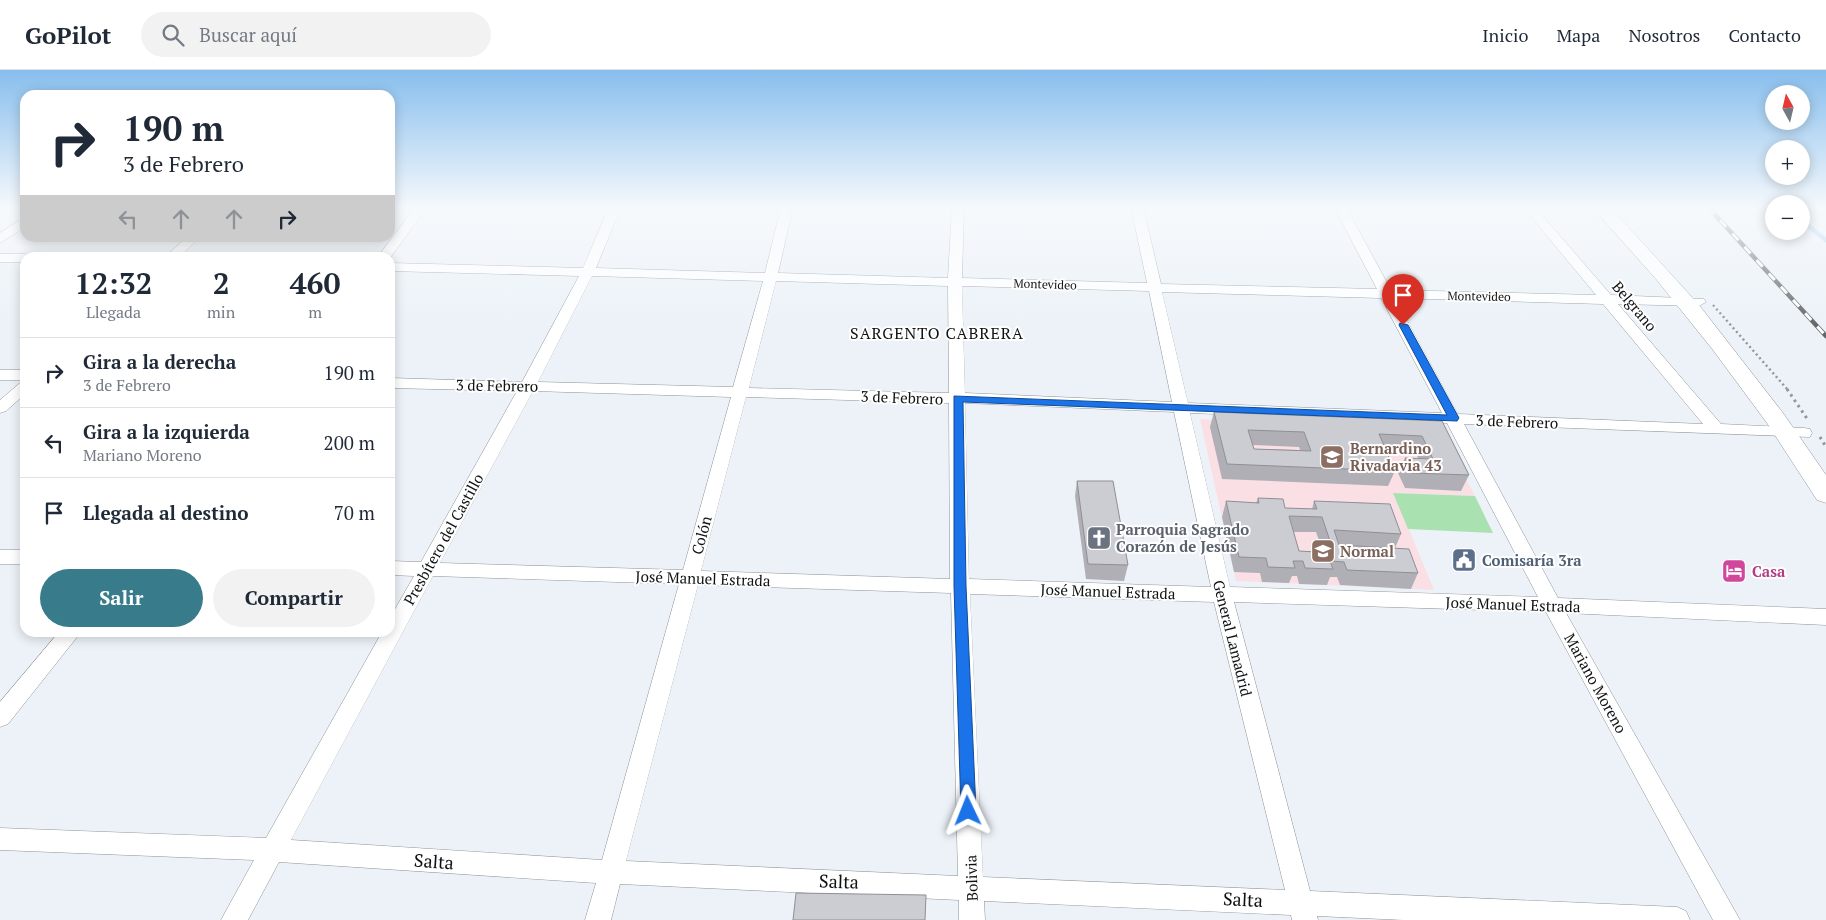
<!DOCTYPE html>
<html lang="es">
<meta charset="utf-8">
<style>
:root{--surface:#fff;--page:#f2f2f3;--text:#1f2937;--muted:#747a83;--line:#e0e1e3;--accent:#387c8b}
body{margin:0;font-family:"PT Serif",serif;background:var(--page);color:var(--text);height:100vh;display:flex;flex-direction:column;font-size:19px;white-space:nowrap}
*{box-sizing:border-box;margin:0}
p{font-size:16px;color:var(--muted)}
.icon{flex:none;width:28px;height:28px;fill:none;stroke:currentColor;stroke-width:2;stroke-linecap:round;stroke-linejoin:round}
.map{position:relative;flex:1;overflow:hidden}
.panel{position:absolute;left:20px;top:182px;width:375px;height:385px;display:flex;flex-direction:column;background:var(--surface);border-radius:15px;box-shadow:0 2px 12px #0003}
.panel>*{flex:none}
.hud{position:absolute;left:20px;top:20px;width:375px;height:152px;border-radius:15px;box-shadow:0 2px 12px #0003;background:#fff;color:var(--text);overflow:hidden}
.needle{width:32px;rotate:352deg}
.controls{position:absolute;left:1765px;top:15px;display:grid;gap:10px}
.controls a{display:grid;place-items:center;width:45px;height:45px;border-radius:50%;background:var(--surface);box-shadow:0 2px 12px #0003;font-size:25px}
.pin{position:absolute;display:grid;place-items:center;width:42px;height:42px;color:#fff;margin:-51px -21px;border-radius:50% 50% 50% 0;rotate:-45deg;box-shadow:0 0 5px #0007}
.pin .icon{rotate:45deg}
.me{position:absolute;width:55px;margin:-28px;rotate:358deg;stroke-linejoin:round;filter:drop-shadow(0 0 4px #0008)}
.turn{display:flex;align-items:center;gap:18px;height:105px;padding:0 20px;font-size:22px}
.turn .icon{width:65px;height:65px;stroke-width:2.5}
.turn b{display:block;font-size:35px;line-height:42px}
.lanes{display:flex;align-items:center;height:48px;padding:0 20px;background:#0003;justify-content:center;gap:25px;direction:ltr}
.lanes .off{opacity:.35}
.eta{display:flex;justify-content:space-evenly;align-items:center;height:85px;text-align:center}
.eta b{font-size:30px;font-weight:600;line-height:35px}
.cta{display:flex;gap:10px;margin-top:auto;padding:10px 20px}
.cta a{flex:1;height:58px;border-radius:30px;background:var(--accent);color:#fff;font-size:20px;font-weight:600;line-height:58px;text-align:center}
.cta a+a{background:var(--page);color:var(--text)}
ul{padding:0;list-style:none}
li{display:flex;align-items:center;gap:15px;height:70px;padding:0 20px;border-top:1px solid var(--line)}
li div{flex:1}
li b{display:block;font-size:19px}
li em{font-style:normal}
header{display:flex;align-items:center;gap:30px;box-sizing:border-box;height:70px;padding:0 25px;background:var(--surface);border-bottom:1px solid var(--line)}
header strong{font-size:24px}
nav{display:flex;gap:28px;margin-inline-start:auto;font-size:18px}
.search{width:350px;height:45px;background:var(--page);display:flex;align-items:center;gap:12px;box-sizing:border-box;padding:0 18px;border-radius:28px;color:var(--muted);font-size:19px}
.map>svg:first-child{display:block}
</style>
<header>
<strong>GoPilot</strong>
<div class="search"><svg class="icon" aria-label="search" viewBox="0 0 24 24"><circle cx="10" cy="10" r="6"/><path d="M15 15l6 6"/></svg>Buscar aquí</div>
<nav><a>Inicio</a><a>Mapa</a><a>Nosotros</a><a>Contacto</a></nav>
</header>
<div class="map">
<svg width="1826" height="850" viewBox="0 0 1826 850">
<rect width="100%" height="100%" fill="#ecf2f8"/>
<path fill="#fae0e4" d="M1200 349 1441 359 1475 426 1394 423 1434 520 1236 511Z"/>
<path fill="#aae1b1" d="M1393 423 1475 426 1493 463 1408 459Z"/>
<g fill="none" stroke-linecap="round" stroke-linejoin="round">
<path stroke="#96cef5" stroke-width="4.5" d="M1801 150 1826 170"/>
<defs>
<path id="minor" d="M415 137H427L390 188H377Z
M609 137H621L596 198 765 203 781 137H793L778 203 948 208 952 137H964L962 208 1147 213 1131 137H1143L1161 214 1377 219 1334 137H1346L1391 220 1596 225 1523 137H1535L1611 225 1704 229 1706 232 1699 236 1618 234 1721 354 1804 358 1810 359 1812 363 1810 367 1464 354 1558 528 1826 539V555L1566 543 1740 850H1713L1546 542 1234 532 1310 821 1677 837 1686 841 1690 850H1404L1317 846 1318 850H1292L1291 845 984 831 985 850H959V830L620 814 611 850H585L596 813 279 792 248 850H221L254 790 0 780V758L266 768 382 562H390V548L414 506 390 505V491L421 492 517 321 390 318V308L522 312 579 206 390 201V193L583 198ZM592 206 763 211 733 317 538 312ZM776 211 948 216 949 323 749 318ZM962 216 1149 221 1172 332 965 323ZM1162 222 1381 228 1442 343 1188 333ZM1395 228 1603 234 1703 354 1458 344ZM533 321 731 327 683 500 440 493ZM746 327 949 333 950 509 701 501ZM965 333 1174 342 1211 517 969 509ZM1190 343 1447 353 1538 527 1230 517ZM433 506 679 514 602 790 291 770ZM698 515 951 523 958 806 626 791ZM970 524 1214 532 1285 820 983 807Z
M25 147V157L0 173V163Z
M186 168H199L178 188H164Z
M0 184H25L31 188H25V192H0Z
M0 300H25V310H0Z
M25 311V324L6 341 0 343V330L20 313Z
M0 480H25V494H0Z
M59 562H81L8 654 0 657V632Z"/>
<path id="secondary" d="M1592 137H1610L1699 235 1783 343 1826 405V433L1817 430 1767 353 1713 280 1656 209Z"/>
</defs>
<use href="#minor" stroke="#8d9398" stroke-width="1"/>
<use href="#secondary" stroke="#8d9398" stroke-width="1"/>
<path stroke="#92969a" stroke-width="2.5" stroke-dasharray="2 3" stroke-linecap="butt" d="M1713 235 1788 320"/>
<path stroke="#92969a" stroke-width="3" stroke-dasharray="2.5 4" stroke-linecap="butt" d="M1787 319 1808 350
M1820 367 1826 377"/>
<use href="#minor" fill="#fff" fill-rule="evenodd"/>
<use href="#secondary" fill="#fff" fill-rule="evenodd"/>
<defs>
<path id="rail" d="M1708 137 1826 266"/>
</defs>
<use href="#rail" stroke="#64676a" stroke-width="4.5"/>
<use href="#rail" stroke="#fefefe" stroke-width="3" stroke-dasharray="9" stroke-linecap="butt"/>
</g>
<path fill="#afafb5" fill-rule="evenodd" d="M1214 342 1442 351 1469 405 1461 421 1405 418 1398 403 1405 388H1418L1415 381 1386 380 1395 401 1388 416 1222 409 1210 357ZM1253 375 1299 377 1300 380 1254 379Z
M1077 411 1128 495 1124 511 1086 509 1075 426Z
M1258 428 1285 438 1312 439 1314 431 1401 464 1395 478 1418 503 1411 519 1340 515 1337 507H1330L1327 515 1299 514 1297 506H1292L1289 513 1262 512 1260 503 1234 502 1222 447 1226 431 1256 433ZM1293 462H1316L1323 482 1299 481Z"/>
<path fill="#ccccd3" stroke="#8f8f94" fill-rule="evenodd" d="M1214 342 1442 351 1469 405 1412 403 1405 388 1433 389 1422 366 1379 364 1395 401 1227 394ZM1248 360 1304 362 1311 381 1254 379Z
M1077 411H1113L1128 495 1088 494Z
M1258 428 1283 429 1285 438 1317 439 1314 431 1390 434 1401 464 1334 460 1339 475 1409 479 1418 503 1347 500 1344 492 1330 491 1333 499 1305 498 1303 491H1293L1295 498 1268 497 1266 488 1239 487 1226 431 1259 433ZM1289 446 1322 447 1334 483 1299 481Z
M796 823 926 825 925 850H793Z"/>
<linearGradient id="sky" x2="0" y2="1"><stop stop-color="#87beed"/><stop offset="0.54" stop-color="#f6f9fc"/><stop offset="1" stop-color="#f6f9fc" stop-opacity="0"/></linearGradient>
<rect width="1826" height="256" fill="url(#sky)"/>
<path fill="#1a73e8" stroke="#114b97" d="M1400 253 1408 255 1459 348 1457 351 963 332 966 516 976 741 974 746 968 748 963 746 961 741 954 516V326L1447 345 1399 255Z"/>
<defs>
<symbol id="school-square" viewBox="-11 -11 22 22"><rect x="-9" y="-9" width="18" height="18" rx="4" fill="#8d6e63" stroke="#fefefe"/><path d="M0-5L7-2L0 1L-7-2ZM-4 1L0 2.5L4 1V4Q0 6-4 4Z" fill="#fff"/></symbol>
<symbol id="church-square" viewBox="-11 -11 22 22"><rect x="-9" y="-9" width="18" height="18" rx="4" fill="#6b7280" stroke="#fefefe"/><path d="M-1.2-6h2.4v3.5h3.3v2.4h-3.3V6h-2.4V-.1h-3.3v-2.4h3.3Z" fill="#fff"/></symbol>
<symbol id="civic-square" viewBox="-11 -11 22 22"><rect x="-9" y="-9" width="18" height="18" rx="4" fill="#5c6f8a" stroke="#fefefe"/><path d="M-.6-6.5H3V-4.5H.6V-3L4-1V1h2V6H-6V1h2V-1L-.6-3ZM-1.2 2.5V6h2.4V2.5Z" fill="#fff"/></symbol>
<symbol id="hotel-square" viewBox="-11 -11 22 22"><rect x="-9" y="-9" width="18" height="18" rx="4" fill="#d1479c" stroke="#fefefe"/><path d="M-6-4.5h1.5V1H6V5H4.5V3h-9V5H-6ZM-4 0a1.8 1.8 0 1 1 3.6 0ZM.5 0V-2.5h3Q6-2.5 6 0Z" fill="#fff"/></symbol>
</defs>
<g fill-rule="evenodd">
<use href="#school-square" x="1318" y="373" width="28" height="28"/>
<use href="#church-square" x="1085" y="454" width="28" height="28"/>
<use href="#school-square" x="1309" y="467" width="28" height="28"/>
<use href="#civic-square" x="1450" y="476" width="28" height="28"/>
<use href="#hotel-square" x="1720" y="487" width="28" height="28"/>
</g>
<g text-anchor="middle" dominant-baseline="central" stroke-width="4" stroke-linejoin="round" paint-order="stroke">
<g font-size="12" fill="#0f1112" stroke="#fefefe">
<text transform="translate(1045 214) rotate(2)">Montevideo</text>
<text transform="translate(1479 226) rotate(1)">Montevideo</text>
</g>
<g font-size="15" fill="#0f1112" stroke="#fefefe">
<text transform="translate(1635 236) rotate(50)">Belgrano</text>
<text transform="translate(497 315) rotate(1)">3 de Febrero</text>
<text transform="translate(902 327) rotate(2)">3 de Febrero</text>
<text transform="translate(1517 351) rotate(2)">3 de Febrero</text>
<text transform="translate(701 465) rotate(-75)">Colón</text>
<text transform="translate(443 469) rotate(-61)">Presbítero del Castillo</text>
<text transform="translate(703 508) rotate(2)">José Manuel Estrada</text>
<text transform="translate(1108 521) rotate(2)">José Manuel Estrada</text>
<text transform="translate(1513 534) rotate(2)">José Manuel Estrada</text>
<text transform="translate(1233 568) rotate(76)">General Lamadrid</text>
<text transform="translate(1596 613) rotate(61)">Mariano Moreno</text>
<text transform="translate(971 808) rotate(-92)">Bolivia</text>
</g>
<g font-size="15" font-weight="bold" fill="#785e54" stroke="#fefefe" text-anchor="start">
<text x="1350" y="378">Bernardino<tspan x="1350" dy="17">Rivadavia 43</tspan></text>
<text x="1340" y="481">Normal</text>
</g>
<g font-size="15" font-weight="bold" fill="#5b616d" stroke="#fefefe" text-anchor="start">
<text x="1116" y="459">Parroquia Sagrado<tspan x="1116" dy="17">Corazón de Jesús</tspan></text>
</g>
<g font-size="15" font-weight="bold" fill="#4e5e75" stroke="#fefefe" text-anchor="start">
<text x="1482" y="490">Comisaría 3ra</text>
</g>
<g font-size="15" font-weight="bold" fill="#b23c85" stroke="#fefefe" text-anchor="start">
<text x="1752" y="501">Casa</text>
</g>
<g font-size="16" letter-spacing="1" fill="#0f1112" stroke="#fefefe">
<text x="937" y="263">SARGENTO CABRERA</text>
</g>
<g font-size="18" fill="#0f1112" stroke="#fefefe">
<text transform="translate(434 791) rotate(4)">Salta</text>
<text transform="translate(839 811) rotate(2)">Salta</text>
<text transform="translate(1243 829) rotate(3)">Salta</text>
</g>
</g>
</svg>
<div class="controls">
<a><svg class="needle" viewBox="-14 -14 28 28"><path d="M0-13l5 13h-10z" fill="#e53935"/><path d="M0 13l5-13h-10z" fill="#747a83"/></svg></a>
<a>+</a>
<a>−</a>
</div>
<div class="pin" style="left:1403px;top:255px;background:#d93025"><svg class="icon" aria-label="arrive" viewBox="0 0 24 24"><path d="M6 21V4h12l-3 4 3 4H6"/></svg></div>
<svg class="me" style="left:968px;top:741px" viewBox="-20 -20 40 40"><path d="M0-17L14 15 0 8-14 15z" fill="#1a73e8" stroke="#fff" stroke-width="4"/></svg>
<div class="hud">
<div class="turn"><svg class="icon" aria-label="right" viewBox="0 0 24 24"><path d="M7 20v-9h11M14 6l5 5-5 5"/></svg><div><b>190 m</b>3 de Febrero</div></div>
<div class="lanes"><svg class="icon off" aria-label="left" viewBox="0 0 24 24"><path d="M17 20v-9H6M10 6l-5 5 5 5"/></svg><svg class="icon off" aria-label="ahead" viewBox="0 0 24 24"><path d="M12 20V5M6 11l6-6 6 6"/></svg><svg class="icon off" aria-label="ahead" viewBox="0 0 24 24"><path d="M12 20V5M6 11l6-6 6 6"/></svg><svg class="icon" aria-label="right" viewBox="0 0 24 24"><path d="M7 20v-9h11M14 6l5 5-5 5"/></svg></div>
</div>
<section class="panel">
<div class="eta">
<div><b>12:32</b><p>Llegada</p></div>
<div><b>2</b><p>min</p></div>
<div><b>460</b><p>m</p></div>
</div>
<ul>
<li><svg class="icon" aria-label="right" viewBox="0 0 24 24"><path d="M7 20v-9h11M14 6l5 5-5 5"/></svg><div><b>Gira a la derecha</b><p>3 de Febrero</p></div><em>190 m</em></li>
<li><svg class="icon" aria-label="left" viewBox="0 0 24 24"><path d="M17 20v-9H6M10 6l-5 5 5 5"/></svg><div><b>Gira a la izquierda</b><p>Mariano Moreno</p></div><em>200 m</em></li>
<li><svg class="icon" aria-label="arrive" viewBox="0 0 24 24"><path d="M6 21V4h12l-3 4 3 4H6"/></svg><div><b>Llegada al destino</b></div><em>70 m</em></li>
</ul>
<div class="cta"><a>Salir</a><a>Compartir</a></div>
</section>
</div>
